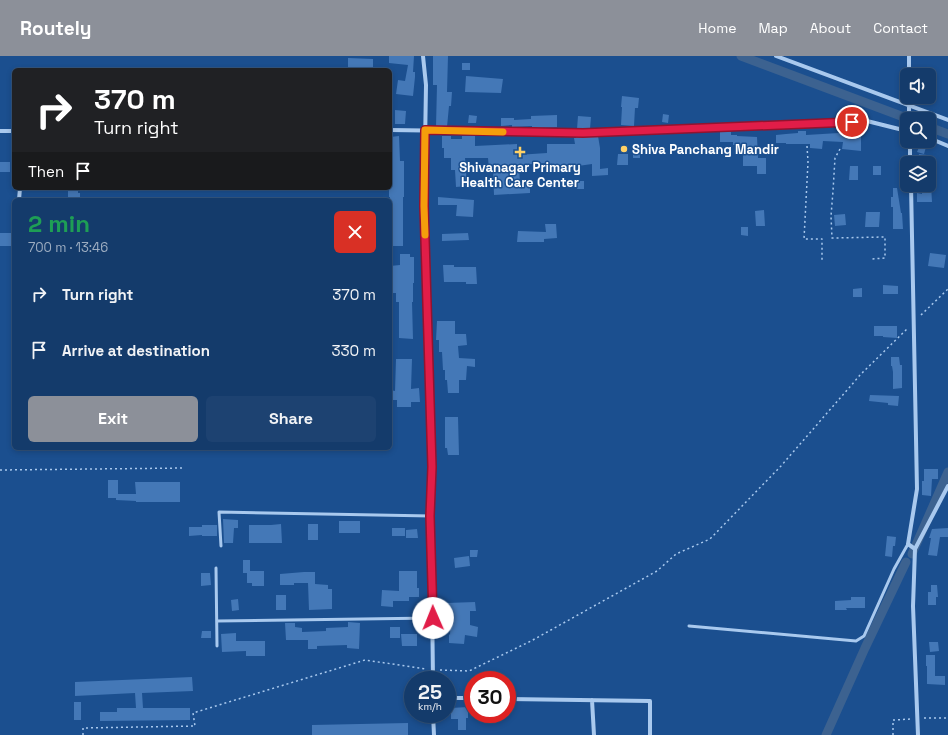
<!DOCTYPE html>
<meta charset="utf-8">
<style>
:root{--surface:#143b6b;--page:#1d4271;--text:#f1f3f6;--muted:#9dadc1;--line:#33557e;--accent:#8c9099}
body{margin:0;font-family:"Space Grotesk",sans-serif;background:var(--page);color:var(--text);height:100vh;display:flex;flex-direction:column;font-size:15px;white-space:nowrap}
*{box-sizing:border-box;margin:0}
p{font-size:13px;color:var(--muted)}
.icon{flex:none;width:22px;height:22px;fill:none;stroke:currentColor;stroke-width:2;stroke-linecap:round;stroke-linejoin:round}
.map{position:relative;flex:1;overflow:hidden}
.drawer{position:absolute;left:12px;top:142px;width:380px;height:252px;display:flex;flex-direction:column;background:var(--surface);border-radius:6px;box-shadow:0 2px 6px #0003,0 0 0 1px var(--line)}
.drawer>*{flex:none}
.top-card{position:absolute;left:12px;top:12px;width:380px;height:122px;border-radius:6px;box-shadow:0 2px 6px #0003,0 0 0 1px var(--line);background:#202124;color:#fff;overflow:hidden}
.fabs{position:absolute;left:900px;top:12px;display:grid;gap:8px}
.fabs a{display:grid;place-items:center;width:36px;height:36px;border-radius:6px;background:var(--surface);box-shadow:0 2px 6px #0003,0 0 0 1px var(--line);font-size:20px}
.speed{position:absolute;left:404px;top:615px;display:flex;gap:8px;font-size:20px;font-weight:700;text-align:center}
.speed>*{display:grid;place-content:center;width:52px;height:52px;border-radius:50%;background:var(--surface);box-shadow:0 2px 6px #0003,0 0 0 1px var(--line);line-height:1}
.speed small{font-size:10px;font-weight:400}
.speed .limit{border:6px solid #d22;background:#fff;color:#111}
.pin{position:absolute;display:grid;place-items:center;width:34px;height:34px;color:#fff;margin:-17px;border:2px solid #fff;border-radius:50%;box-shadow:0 1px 4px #0007}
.me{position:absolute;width:44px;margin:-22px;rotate:359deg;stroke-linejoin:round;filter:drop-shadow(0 0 3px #0008)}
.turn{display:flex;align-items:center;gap:14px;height:84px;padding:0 16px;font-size:18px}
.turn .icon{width:52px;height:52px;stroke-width:2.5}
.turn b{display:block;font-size:28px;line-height:34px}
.then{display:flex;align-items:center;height:38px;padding:0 16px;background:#0003;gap:8px;font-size:15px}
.round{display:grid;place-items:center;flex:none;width:42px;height:42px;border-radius:6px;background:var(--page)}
.overview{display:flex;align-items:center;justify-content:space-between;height:68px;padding:0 16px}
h1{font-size:24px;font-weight:700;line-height:30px;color:#1e9e55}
.primary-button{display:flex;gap:8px;margin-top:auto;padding:8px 16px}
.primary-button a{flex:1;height:46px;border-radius:6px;background:var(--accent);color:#fff;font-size:16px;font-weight:700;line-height:46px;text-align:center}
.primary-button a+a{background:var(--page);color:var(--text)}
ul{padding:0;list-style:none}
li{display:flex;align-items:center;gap:12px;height:56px;padding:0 16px}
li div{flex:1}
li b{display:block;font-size:15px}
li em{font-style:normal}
header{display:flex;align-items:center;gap:24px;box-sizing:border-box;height:56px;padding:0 20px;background:var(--accent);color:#fff}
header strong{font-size:19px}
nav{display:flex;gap:22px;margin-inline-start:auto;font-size:14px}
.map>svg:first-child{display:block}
</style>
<header>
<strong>Routely</strong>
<nav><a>Home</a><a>Map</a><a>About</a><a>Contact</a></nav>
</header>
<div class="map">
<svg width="948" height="679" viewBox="0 0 948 679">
<rect width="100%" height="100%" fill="#1b4f8f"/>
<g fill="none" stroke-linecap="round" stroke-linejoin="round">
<path stroke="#3c6290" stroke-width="9" d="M741 0 909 63
M929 71 948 78
M912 498 948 416
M826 679 865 592 906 506"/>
</g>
<path fill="#4478b7" d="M389 0H414L413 16H415V21L413 40 396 38 398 24 405 25 408 9 389 7Z
M433 0H448L447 36H452L451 50H449L447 71H436L437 29H433Z
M348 2 373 3V14H348Z
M462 7H470V14H462Z
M466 20 503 23 501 37 465 36Z
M622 40 639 42 638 52H635L634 70 621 69 622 51H621Z
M395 54 406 55 405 68H395Z
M663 58 669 59 668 67 662 66Z
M469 59 477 60 476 67H468Z
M557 59V71L532 72V70L512 71V69L501 70V62H514V64L531 63V60Z
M578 60 591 61 590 73H577Z
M723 74H730V76H731V79H737V80L757 81 758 102H766V118H757V110H743V89H733V86H720V76H723Z
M798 75H806V79L839 77V76L861 77V95L842 93 843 86 823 85 822 93 810 92V88H786V87H776V79L786 78 798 77Z
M399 80 400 105H404V141H403V190H390V141H389V132H390V81Z
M442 80H451V83H462V80H475V90L517 88V99L547 97V88H575L574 82H576V80H590L589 81 598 80 600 92V113L608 112V119L592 120V108L564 112V113H547V107L519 109 520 129H530V137L494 139 493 113H489L488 102H465L467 130 456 131 455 114H451V102H444V92H442Z
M920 89 926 91 924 98 917 96Z
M633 94H640V102H633Z
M618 98H628V109H617Z
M919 98 927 99 925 107 918 105Z
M0 106H10V116H0Z
M850 110H858V124H849Z
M873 110H881V119H873Z
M577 125H584V133H577Z
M922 129H931L932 146H917V137L922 138Z
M68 132H78V137H80V144H68Z
M893 132H897L901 157H902L903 173H893V151H891V141H893Z
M438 141 474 144 473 161 456 160 457 149H438Z
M764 154 765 170H756L755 155Z
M866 156H880L879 171H865Z
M845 158 846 169 835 170 834 159Z
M545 168H556L557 182 544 183V186H517L518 175 546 176Z
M741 171H748V180L741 179Z
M0 177H14V190H0Z
M468 177 469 184 442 185V178Z
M930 197 946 199 944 212 928 210Z
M400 198H410V201H414V227H413V246H412L413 283 399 282V246H396V237H390V210L400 209Z
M443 209H454V211H476L477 228H466V226H444Z
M883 229 898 230V238H883Z
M862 232V241H853V233Z
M437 265H455V278H466L467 289 458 290 459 302 475 303V311L467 310 466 324H459V337H448L447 324H445V314H443L442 296H439V284H436Z
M874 270H897V282L883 281V280H874Z
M891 301H899L900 309H902V332L893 333V316L892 310H891Z
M396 303H412L411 333 419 332 420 346H411V351H397V344H390V334L395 335Z
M870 339 899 340 898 350 888 349V347L869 345Z
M445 361H458L459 399H448L447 392H445Z
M924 413H938V423H932L931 440 922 439V425H924Z
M108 424H118V438H136L135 426H180V446H136V445L116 444V442H108Z
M223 463 238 464V472H234L233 487H224Z
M339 465H360V477H339Z
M281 468 282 487H249V469H271Z
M308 468H318V484H308Z
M202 469H217V480H202V479L189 480V471H202Z
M392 472H405V480H392Z
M948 472V481H940L937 500 928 499 931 482H929L932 473Z
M417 473 418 482H406V474Z
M887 480 896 481 895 490H893L892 501 885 500Z
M470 494H478L477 501H470Z
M469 500 470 510 455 512 454 502Z
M243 504H250V515H264V530H252V527H247V517H243Z
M399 515H417V532H419V541H409V545H393V551L381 550 382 534 399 535Z
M304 516H315V528L328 529V533H332V553L309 554 308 527H294V529H280V518Z
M201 517H210L211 529 201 530Z
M931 529H937L938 541H936V549H928V536H931Z
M276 539H286V554H276Z
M851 541H865V552H846L847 554H835V545L851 544Z
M238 543 239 554 232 555 231 544Z
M475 546 476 555H470V569L478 571 477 581 465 579 464 588 449 587V578L450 579 451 556 448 557 447 547Z
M348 566 360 567 359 593 347 592V589L317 590V593H308V584H286L285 567H295V571L302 572V576L326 575V572L348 571Z
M390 571H400V582H390Z
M202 575H211V582H201Z
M236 577V585H265V600H246V595L222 596 221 578Z
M401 578H417V590H402Z
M929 586H938L939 595 930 596Z
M926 599H935V620H945V629L927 628V610H926Z
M192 621 193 635 142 637 143 652H190V664L100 665V656H117V652H136L135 637 75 640V626Z
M74 646H81V664H74Z
M468 651V662H466V674H458V663H451V652Z
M408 667V679H312V669Z"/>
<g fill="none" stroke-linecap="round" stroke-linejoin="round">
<path stroke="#a9c9ee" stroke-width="1.5" stroke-dasharray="2 3" stroke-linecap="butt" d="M807 90 808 106 804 183H822V204
M840 93 835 102 833 135 831 160 832 182 885 181V202L872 203
M921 259 948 233
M0 414 185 412
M440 614 469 615 531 585 657 515 676 498 710 483 781 410 861 318 908 272
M924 662H948
M83 679V672L195 670 193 657 365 604 426 613
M893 679V664L912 663"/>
<path stroke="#a9c9ee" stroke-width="3" d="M221 490 219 456 431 460
M216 512 217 590
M217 565 433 562
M689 570 856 585 864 580 894 513 908 488"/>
<path stroke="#a9c9ee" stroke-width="4" d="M423 0 426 29 424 150 432 411 431 460 433 624
M776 0 948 64
M909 19V0
M909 41V63
M390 74 583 77 808 67 867 65 907 75
M0 75H14
M929 82 948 90
M910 85V107
M911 129 917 433 908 488 915 493
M19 144 20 132
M447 642H473
M507 643 650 645V679
M592 644 594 679
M433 658 434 679
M918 679 913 550 915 493 948 430"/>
</g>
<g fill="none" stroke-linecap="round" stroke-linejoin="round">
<defs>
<path id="route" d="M433 562 430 460 432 411 424 150 425 74 583 77 852 66"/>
</defs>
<use href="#route" stroke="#92132f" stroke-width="10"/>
<use href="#route" stroke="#e11d48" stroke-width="7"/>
<path stroke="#f59e0b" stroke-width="7" d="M425 179 424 150 425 74 503 76"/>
</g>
<g fill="#ffd166" stroke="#1b4f8f" stroke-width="1.5">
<circle cx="624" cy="93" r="4"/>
<path d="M518 90h4v4h4v4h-4v4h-4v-4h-4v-4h4z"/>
</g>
<g text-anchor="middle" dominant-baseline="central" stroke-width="3" stroke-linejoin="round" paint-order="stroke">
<g font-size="13" font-weight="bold" fill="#fff" stroke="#1b4f8f" text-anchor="start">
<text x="632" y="93">Shiva Panchang Mandir</text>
<text x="520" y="111" text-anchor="middle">Shivanagar Primary<tspan x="520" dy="15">Health Care Center</tspan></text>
</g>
</g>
</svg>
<div class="fabs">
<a><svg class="icon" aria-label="sound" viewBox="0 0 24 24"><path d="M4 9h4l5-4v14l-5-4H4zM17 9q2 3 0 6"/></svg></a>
<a><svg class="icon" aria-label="search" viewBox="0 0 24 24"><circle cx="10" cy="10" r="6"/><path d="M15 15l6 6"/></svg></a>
<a><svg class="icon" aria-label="layers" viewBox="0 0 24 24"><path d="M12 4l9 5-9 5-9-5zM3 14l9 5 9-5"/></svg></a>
</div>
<div class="speed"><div>25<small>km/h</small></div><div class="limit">30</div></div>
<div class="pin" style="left:852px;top:66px;background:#d93025"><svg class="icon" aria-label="arrive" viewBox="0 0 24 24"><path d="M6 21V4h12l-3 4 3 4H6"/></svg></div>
<svg class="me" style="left:433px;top:562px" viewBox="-20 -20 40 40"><circle r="19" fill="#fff"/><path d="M0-13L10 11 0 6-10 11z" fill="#e11d48"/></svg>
<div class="top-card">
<div class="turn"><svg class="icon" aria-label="right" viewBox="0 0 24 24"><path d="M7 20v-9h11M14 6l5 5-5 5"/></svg><div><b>370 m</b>Turn right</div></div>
<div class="then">Then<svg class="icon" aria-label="arrive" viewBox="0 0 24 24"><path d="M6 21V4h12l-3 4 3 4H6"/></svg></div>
</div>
<section class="drawer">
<div class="overview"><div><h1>2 min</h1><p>700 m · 13:46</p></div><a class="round" style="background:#d93025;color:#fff"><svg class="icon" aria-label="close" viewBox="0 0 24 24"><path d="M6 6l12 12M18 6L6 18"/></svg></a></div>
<ul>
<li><svg class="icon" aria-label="right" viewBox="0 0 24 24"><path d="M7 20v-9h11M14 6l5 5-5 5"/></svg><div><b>Turn right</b></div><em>370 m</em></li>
<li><svg class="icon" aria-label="arrive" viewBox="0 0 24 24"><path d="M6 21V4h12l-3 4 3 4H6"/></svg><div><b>Arrive at destination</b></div><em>330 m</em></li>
</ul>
<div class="primary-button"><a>Exit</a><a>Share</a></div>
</section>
</div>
